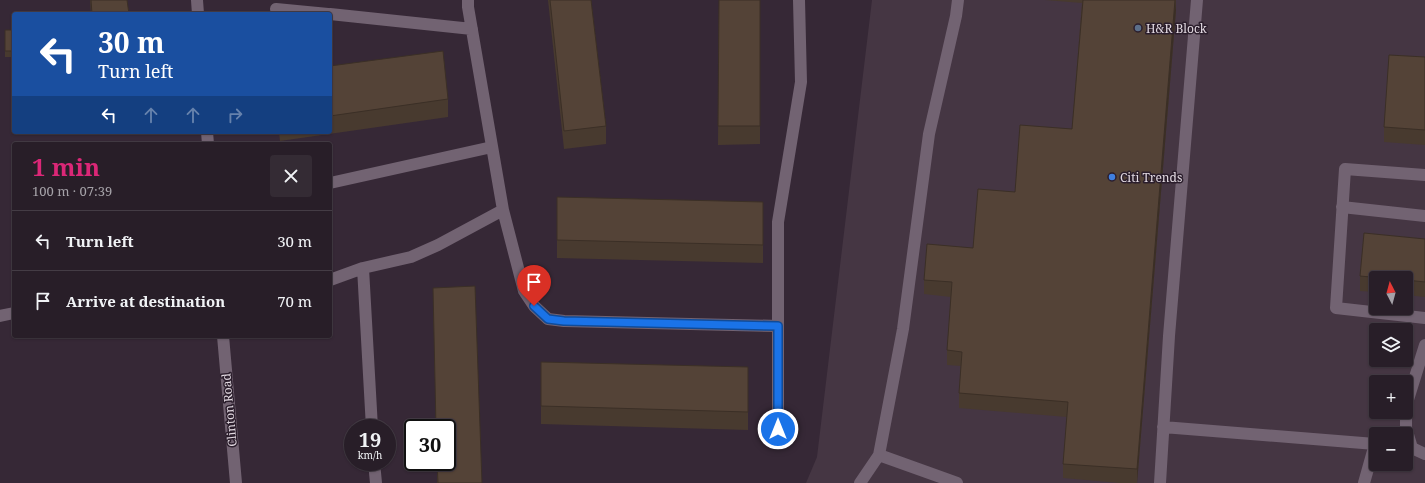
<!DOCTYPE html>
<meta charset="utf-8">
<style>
:root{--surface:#281e28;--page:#342b34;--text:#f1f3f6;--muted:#a5a2a8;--line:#443c45;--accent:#db2777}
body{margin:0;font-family:"Noto Serif",serif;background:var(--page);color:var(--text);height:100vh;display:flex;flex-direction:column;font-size:15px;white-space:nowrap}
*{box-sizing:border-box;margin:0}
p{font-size:13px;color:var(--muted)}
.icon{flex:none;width:22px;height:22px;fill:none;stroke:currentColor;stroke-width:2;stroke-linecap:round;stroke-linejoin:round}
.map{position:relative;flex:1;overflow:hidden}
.details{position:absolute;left:12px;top:142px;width:320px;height:196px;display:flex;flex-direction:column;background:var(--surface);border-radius:4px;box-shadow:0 1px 3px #0004,0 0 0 1px var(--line)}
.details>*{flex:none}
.guide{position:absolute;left:12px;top:12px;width:320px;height:122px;border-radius:4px;box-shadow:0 1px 3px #0004,0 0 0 1px var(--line);background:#1a4fa0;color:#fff;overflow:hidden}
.needle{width:26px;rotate:354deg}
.tools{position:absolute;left:1369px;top:271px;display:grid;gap:8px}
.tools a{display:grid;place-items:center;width:44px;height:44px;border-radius:4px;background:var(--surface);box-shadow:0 1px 3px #0004,0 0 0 1px var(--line);font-size:20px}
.speed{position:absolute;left:344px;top:419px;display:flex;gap:8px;font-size:20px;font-weight:700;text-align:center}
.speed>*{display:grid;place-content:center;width:52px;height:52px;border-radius:50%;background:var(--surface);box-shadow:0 1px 3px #0004,0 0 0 1px var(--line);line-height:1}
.speed small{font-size:10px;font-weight:400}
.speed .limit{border:2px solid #111;border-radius:6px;background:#fff;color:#111}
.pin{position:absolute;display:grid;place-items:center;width:34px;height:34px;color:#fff;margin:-41px -17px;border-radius:50% 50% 50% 0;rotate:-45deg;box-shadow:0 0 4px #0007}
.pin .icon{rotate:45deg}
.me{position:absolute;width:44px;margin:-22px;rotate:0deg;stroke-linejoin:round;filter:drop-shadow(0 0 3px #0008)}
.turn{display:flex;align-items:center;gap:14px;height:84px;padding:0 20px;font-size:18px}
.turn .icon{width:52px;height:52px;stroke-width:2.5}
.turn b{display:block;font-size:28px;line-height:34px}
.lanes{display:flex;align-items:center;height:38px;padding:0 20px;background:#0003;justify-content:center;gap:20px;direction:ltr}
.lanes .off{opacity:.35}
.round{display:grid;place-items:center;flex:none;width:42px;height:42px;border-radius:4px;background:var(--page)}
.head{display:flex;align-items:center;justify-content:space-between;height:68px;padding:0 20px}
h1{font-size:24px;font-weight:700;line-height:30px;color:var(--accent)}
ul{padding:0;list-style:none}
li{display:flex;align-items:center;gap:12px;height:60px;padding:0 20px;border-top:1px solid var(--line)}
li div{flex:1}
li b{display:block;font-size:15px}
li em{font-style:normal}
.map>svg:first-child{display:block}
</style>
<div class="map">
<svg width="1425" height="483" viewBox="0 0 1425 483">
<rect width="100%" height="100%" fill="#362836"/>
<path fill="#453643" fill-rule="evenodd" d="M872 0H1425V483H806L817 457ZM1376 278H1406V308H1376ZM1376 330H1406V360H1376ZM1376 382H1406V412H1376ZM1376 434H1406V464H1376Z"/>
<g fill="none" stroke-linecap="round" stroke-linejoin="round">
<path stroke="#726372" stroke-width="12" d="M197 0 198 14
M468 0V7L503 210 524 291 534 306 548 319 564 321 778 326
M276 9 328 14
M330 14 472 29
M207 132 208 144
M1425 175 1345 169 1336 308 1425 318
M330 183 492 147
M1342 207 1425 216
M363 268 372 428
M330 280 363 268 411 257 438 245 503 210
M0 316 14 313
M223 336 236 483
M1163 427 1375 444
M778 429V222L801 82 799 0
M1406 447 1412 448 1425 454
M1412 448 1406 428V406L1425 345
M879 455 957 483
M374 462 376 483
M860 483 879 455 903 329 929 134 956 16 958 0
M1160 483 1169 336 1197 0
M1364 483 1375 444H1376"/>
</g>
<path fill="#483a2f" d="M90 0 129 14H91Z
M548 0H591L606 126V144L564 149Z
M719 0H760V144L718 145Z
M1045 0H1176V10L1137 483H1120L1063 478V464L1067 417 959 408V393L961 366 947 365V350L951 297 924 294V280L973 248 1015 192 1072 129 1082 3Z
M5 30H14V57H5Z
M1425 57V145L1384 142V127Z
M330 66 448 99V117L280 141 279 132H330Z
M557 197 763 202V263L557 258Z
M1425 239V297L1406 295V278H1376V292L1360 291V276Z
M433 288 482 483H437V462H447V428H436Z
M541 362 748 367V430L541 424Z"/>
<path fill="#3b2f26" d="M1175 0 1176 10 1137 483V469Z"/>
<path fill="#544337" stroke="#3b2f26" d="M91 0H127L129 14H92Z
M550 0H591L606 126 564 131Z
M719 0H760V126H718Z
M1083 0H1175L1137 469 1063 464 1068 402 959 393 962 352 947 350 952 282 924 280 927 244 973 248 978 189 1015 192 1020 125 1072 129Z
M5 30H14V51H5Z
M443 51 448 99 330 116V66Z
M1389 55 1425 57V130L1384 127Z
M557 197 763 202V245L557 240Z
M1364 233 1425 239V282L1406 280V278H1381L1360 276Z
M475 286 482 483H438L437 462H447V428H436L433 288Z
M541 362 748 367V412L541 406Z"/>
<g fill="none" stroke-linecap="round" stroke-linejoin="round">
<defs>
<path id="route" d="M534 306 548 319 564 321 778 326V429"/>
</defs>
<use href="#route" stroke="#114b97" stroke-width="10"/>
<use href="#route" stroke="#1a73e8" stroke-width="7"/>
</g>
<circle fill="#5c6f8a" stroke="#2b1e2c" stroke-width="1.5" cx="1138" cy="28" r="4"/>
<circle fill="#3f7fe0" stroke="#2b1e2c" stroke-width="1.5" cx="1112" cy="177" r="4"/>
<g text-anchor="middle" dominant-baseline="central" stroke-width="3" stroke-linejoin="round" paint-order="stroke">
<g font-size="12" fill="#e1d8e0" stroke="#2b1e2c" text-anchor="start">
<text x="1146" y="28">H&amp;R Block</text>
<text x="1120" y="177">Citi Trends</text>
</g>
<g font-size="12" fill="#e1d8e0" stroke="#2b1e2c">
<text transform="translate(229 410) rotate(-95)">Clinton Road</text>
</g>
</g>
</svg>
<div class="tools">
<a><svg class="needle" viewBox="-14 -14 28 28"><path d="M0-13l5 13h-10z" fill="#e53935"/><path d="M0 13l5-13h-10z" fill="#a5a2a8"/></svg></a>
<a><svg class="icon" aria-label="layers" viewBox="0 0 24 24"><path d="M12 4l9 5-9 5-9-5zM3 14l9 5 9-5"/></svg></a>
<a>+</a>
<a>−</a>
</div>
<div class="speed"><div>19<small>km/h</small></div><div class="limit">30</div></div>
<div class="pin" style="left:534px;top:306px;background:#d93025"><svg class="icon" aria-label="arrive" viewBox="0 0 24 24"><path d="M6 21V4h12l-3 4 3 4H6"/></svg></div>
<svg class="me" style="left:778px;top:429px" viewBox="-20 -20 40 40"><circle r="17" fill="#1a73e8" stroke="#fff" stroke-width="3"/><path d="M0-11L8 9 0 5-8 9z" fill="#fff"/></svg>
<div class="guide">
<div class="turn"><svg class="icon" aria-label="left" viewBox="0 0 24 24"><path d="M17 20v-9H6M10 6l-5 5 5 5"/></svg><div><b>30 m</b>Turn left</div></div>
<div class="lanes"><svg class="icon" aria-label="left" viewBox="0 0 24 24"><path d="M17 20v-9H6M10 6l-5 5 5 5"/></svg><svg class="icon off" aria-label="ahead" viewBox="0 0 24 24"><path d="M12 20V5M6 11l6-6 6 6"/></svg><svg class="icon off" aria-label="ahead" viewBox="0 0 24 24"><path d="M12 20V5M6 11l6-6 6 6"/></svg><svg class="icon off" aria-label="right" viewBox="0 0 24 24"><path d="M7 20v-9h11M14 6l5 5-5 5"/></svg></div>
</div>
<section class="details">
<div class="head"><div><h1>1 min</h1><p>100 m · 07:39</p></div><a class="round"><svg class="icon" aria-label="close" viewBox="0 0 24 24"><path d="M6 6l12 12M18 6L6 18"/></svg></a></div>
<ul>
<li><svg class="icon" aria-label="left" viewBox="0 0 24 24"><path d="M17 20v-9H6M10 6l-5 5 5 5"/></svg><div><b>Turn left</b></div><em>30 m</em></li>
<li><svg class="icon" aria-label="arrive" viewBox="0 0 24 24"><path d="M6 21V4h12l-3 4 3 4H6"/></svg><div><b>Arrive at destination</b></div><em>70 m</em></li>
</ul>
</section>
</div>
